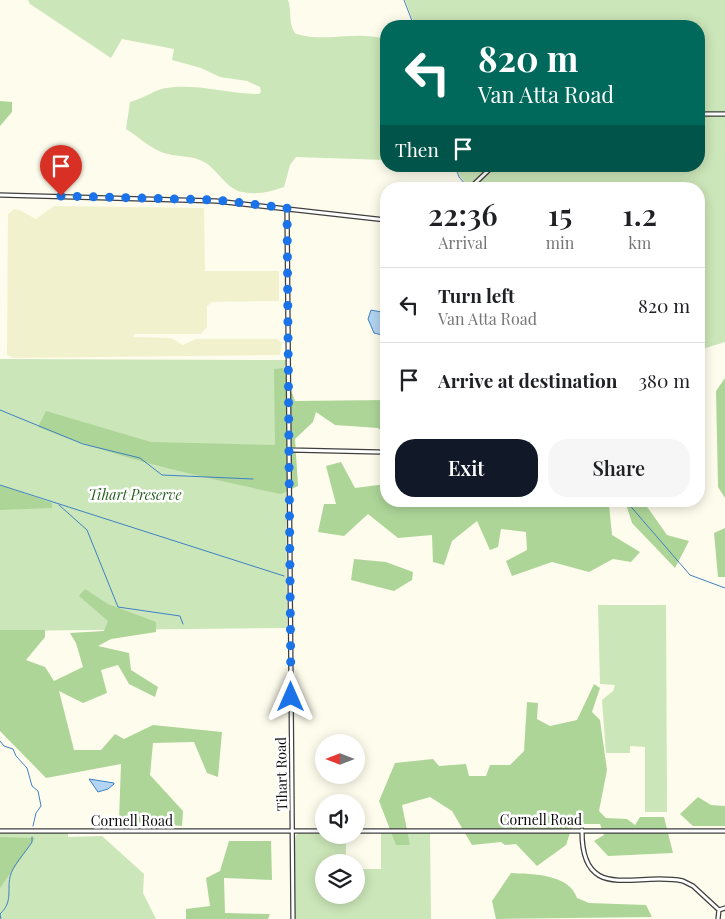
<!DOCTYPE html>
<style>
:root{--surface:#fff;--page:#f6f6f6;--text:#202124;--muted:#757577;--line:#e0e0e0;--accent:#111827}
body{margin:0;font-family:"Playfair Display",serif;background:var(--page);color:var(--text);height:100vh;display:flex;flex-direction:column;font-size:19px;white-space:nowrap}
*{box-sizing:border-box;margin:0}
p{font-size:16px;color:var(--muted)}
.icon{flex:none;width:28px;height:28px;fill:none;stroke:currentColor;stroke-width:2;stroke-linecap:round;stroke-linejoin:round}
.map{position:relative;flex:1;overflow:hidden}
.sheet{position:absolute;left:380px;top:182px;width:325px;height:325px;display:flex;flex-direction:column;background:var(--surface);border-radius:20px;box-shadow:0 2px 12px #0003}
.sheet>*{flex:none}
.top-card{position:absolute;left:380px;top:20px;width:325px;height:152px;border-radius:20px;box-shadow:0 2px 12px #0003;background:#00695c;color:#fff;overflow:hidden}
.needle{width:32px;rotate:270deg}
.tools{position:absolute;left:315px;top:734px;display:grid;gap:10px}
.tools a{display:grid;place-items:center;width:50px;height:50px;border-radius:50%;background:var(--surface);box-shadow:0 2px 12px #0003;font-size:25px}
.pin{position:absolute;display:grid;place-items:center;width:42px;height:42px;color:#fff;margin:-51px -21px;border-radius:50% 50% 50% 0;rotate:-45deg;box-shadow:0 0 5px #0007}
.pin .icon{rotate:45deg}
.me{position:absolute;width:55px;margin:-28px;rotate:0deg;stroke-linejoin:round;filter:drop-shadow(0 0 4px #0008)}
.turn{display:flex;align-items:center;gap:18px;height:105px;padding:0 15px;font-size:22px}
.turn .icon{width:65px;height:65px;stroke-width:2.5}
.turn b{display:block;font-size:35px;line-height:42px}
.then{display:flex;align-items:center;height:48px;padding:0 15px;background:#0003;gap:10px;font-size:19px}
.eta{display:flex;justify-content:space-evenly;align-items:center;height:85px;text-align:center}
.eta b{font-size:30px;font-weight:600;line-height:35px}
.cta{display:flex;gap:10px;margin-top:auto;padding:10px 15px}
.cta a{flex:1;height:58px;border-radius:20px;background:var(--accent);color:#fff;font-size:20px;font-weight:600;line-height:58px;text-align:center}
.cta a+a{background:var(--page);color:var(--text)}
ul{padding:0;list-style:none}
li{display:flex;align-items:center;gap:15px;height:75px;padding:0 15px;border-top:1px solid var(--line)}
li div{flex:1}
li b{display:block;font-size:19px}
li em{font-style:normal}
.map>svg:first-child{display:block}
</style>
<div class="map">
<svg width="725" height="919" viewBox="0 0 725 919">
<rect width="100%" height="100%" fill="#fefcec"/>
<path fill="#f1f2cd" d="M54 206 204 208 205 271H279V301L212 302 207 306V327L201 334H135L133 337 171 338 183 345 196 339H277L282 343 280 355 13 358 7 355 8 214 14 209 19 210 36 219Z"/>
<path fill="#cbe6b8" d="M28 0H288C292 11 288 26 296 34 328 43 353 30 386 39V160L296 157 290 165 284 187C270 192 257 195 242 192 228 190 218 171 206 163 192 154 176 158 161 152 147 146 138 136 126 129L130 102C143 99 154 90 166 88 198 83 228 94 259 94L261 92 260 87 247 81 220 77 201 68 172 60 174 49 122 39 111 58 30 4Z
M405 0H725V342L699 350V189H472L460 177 456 166H699V26H415Z
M0 359 286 360 287 628 0 631Z
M598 605H666L667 812H645V747L630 746V753H606L602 700 613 691 615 685 600 684Z
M0 833H68V837L102 836 144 874 143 893 156 919H0Z
M300 833 346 835V862H324V895H356V869H381V833H430L431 919H295V840L296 835Z"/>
<path fill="#add598" d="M0 101 12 102V112L0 126Z
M283 368 295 401 386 400V436L378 428 335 425 316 412 313 422 295 439 298 486 281 494C198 476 117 459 38 427L46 411 151 442 275 445 274 369Z
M725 378V498L718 487 716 391Z
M341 462 355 488 386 484V501L415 505 416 501H463L473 505 475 501H599L609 505 612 535 640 552 631 562 613 559 589 572 552 562 512 576 506 561 527 550 526 532 501 529 498 547 490 550 477 521 452 541 444 565 433 562 432 535 398 538 368 514 344 536 318 532 324 504H336L326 466Z
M0 485 52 503V508L0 510Z
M625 501H643L667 535 689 541 675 568 632 523Z
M725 528V577H718L714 533Z
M354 559 386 562 413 572 412 580 394 591 351 580Z
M85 589 108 604 156 622V632L111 639 98 646 129 653 131 670 158 687 155 697 129 684 118 665 101 670 107 693 83 703 59 691 74 750H101L115 734 124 739 153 725 222 732 218 777 207 773 194 742 153 743 150 775 183 811 182 826 119 821 121 764 46 778 0 731V630H45V637L26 660 45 667 54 681 83 667 76 643 70 633 104 631 108 621 79 596Z
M594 684 600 688 592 712 600 720 607 770 599 811 606 818 627 819 635 825 640 817H664L673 853 608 856 594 841 604 835 600 824H573L566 845 537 866 516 844 505 845 501 842 472 845 452 811 430 797 402 805 410 845H396L379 801 395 763 433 759 439 766 466 764 469 776H486L490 765H510L524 751 527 702 538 703 537 719 550 726 577 720Z
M698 797 711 805 725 806V826H693L680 814Z
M0 837 35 838 0 888Z
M229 841H271L272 880 224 878 225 913 270 914 268 919H186V909L210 906 206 878 220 871Z
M511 873C533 874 569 874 577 898L589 903 646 905 652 917 496 919 492 901Z"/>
<path fill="#b3d4f2" stroke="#3f81c5" d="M371 310 386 313V333L382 335 374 333 368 319Z
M89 779 114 783V784L108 789 98 792Z"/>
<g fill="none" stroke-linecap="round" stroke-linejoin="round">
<path stroke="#3f81c5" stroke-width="1" d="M404 0 414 26
M455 166 459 177 467 186
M0 410 83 444 140 458 162 475 253 479
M0 485 284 576
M626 501 690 575 725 588
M59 505 87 530 118 607 180 616 183 624
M0 741 4 746 13 749 16 756 27 768 32 786 38 791 41 806 36 813 33 826
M1 919 0 914C13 902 7 891 10 877 12 866 26 852 32 842V837"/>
<defs>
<path id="minor" d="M699 114H725
M469 189 493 166
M0 195 216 201 386 220
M287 208 293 919
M291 450 379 452
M582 830C581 905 636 871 683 881L693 886 719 910
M0 831H324
M356 831H725
M719 910 725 908
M718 919 719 910"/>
</defs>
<use href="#minor" stroke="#3f3f3f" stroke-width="5.5"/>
<use href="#minor" stroke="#fff" stroke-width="3"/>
</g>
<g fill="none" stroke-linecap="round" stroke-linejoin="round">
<path stroke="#1a73e8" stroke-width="9" stroke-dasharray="0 16.2" d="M61 196 216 200 287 208 291 697"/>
</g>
<g text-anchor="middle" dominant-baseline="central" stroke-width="5" stroke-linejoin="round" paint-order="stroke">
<g font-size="14" font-style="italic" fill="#275f20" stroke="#fff">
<text x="135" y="494">Tihart Preserve</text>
</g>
<g font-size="14" fill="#0c0c0c" stroke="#fff">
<text transform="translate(281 774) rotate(-91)">Tihart Road</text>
<text x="541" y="819">Cornell Road</text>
<text x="132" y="820">Cornell Road</text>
</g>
</g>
</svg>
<div class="tools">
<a><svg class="needle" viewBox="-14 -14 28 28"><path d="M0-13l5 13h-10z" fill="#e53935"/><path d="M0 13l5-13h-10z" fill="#757577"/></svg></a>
<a><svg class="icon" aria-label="sound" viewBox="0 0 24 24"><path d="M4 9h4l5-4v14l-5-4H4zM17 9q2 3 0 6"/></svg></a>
<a><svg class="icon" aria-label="layers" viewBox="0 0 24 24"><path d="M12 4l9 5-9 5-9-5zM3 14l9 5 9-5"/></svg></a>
</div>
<div class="pin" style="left:61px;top:196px;background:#d93025"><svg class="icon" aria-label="arrive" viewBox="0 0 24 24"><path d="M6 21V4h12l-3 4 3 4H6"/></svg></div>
<svg class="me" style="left:291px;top:697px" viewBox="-20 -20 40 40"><path d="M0-17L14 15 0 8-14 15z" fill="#1a73e8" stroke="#fff" stroke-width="4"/></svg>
<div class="top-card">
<div class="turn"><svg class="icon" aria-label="left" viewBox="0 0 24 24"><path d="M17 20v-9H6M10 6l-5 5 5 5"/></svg><div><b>820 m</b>Van Atta Road</div></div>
<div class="then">Then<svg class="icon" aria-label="arrive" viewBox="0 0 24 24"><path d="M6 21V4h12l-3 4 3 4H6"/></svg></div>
</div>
<section class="sheet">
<div class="eta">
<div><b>22:36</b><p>Arrival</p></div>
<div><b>15</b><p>min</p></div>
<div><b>1.2</b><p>km</p></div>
</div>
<ul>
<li><svg class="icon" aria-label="left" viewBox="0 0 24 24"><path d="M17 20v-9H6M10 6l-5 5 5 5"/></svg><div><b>Turn left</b><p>Van Atta Road</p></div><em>820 m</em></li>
<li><svg class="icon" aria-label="arrive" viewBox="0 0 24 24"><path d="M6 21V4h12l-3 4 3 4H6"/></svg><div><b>Arrive at destination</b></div><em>380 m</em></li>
</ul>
<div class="cta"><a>Exit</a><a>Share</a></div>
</section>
</div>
